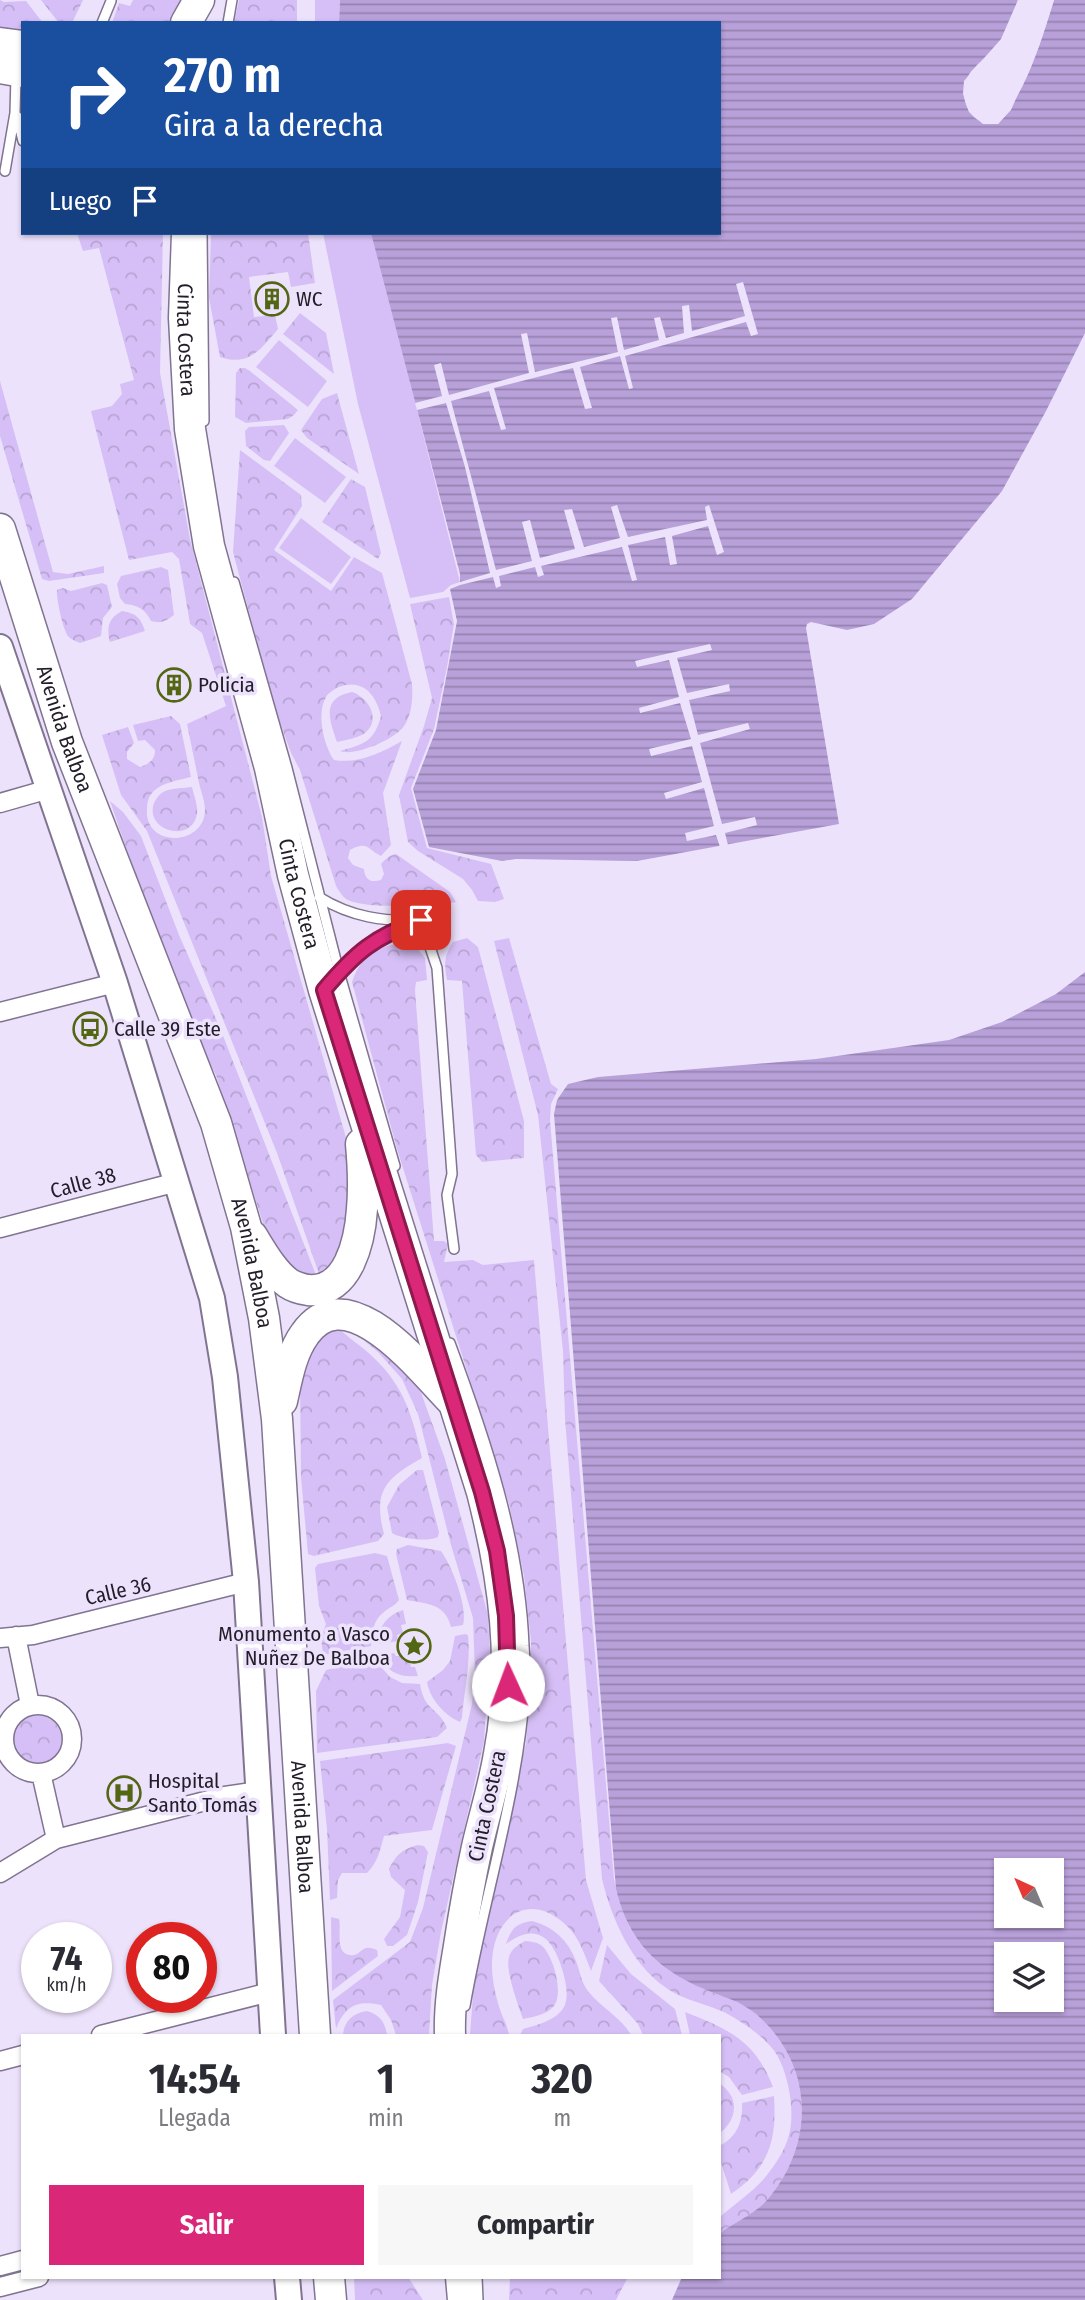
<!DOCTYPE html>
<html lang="es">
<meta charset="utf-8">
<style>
:root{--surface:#fff;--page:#f7f7f7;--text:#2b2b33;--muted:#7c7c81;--accent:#db2777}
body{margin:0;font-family:"Fira Sans Condensed",sans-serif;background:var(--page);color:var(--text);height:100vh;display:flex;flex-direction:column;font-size:26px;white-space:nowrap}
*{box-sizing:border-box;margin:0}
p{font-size:23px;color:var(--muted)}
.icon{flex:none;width:38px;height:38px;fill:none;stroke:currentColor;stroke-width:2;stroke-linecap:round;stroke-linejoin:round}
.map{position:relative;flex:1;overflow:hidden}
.details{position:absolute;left:21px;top:2034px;width:700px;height:245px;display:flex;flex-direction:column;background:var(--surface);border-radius:0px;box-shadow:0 2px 5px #0004}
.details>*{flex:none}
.hud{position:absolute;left:21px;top:21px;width:700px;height:214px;border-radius:0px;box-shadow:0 2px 5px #0004;background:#1a4fa0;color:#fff;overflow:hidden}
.needle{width:46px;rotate:316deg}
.tools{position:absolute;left:994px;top:1858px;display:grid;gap:14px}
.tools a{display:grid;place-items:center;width:70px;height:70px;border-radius:0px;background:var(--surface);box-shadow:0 2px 5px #0004;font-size:35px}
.speed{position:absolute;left:21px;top:1922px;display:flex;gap:14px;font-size:35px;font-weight:700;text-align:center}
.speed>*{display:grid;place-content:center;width:91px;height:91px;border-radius:50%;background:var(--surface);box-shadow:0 2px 5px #0004;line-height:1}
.speed small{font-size:18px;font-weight:400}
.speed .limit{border:10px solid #d22;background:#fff;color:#111}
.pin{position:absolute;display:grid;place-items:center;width:60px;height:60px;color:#fff;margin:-30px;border-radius:14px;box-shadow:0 4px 10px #0006}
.me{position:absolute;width:77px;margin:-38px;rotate:358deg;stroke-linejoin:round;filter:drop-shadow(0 0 5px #0008)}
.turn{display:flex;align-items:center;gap:24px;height:147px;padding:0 28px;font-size:32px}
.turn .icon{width:91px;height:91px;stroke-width:2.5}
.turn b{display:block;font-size:49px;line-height:60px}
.then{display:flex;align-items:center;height:66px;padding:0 28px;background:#0003;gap:14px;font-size:26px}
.eta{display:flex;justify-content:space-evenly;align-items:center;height:119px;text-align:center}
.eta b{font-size:42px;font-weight:700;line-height:49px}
.action{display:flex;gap:14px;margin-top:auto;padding:14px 28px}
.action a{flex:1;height:80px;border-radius:0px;background:var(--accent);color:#fff;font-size:28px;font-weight:700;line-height:80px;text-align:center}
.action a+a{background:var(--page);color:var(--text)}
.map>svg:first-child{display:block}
</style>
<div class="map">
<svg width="1085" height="2300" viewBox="0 0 1085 2300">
<defs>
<pattern id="park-crowns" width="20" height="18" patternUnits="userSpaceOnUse" patternTransform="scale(1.75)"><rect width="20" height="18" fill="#d6bff6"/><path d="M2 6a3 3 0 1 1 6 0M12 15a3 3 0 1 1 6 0" fill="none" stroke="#b7a4d3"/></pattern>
<pattern id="water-rules" width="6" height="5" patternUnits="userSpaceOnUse" patternTransform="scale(1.75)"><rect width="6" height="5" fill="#b8a0d9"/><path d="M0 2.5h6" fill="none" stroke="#9582b0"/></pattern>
</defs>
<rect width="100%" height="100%" fill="#ede2fc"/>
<path fill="#d6bff6" d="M315 0H340L339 23H315Z
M323 233H373L460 582 451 585 443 592 410 598 358 404Z
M279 340 327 381 308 407 256 367Z
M295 438 346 477 325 503 274 466Z
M301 518 351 557 331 584 279 548Z"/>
<path fill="url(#park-crowns)" d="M0 0 4 2 26 1 43 23H23V40L0 35Z
M41 0H83L72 23H59Z
M133 0H186L175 23H112L119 3 130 6Z
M239 0H297V23H234Z
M77 233H163L160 373 190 539 262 817 271 876 351 1155 353 1184 345 1236 333 1264 319 1274 277 1153 237 1054 147 831 121 795 102 735 128 727 134 743 127 752V759L140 767C149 764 155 760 155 750L145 740 138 741 133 725 171 716 180 724 191 777C180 780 164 782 155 790 149 795 147 802 147 809 144 848 204 847 205 810 205 801 201 792 199 783 195 763 191 744 187 724L226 706 202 633 190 624 179 559 172 552 129 560 91 411 112 406 122 394 120 384 134 380 99 248 83 251Z
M211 233H308L315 283 291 287 288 272 249 277 254 317 275 315 278 329C261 349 249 367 220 357L209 298Z
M300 313 326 333 334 374 283 334Z
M240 368H245L250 371 298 410 294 415 288 419 246 423 235 417 236 373Z
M0 381 53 572 68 574 104 566V573L49 581 42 579 0 436Z
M337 393 359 474 307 438 301 430 322 399Z
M284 425 289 433 270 461 264 460 246 446 245 431 249 427Z
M240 450 301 495 302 506 274 550 331 591 354 557 382 573 412 684C413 697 412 715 404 726 396 739 354 757 340 751 364 744 374 742 381 716 376 694 362 678 339 687 335 689 328 693 326 697 316 714 324 746 334 760 358 764 381 753 402 741L383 793 391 845 381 856C368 850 368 840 350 850L348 858 353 865 364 869C365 880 371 883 381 880L384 874 381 864C385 859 390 855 396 854L450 892 456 902C434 906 364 910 346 899 342 896 339 891 336 886L300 770 291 753 274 706 233 552Z
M351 479 365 487 381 553 378 559 322 522Z
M161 567 168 570 174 615C166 621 161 624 151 621 145 609 138 605 125 604L120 598 117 584 121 576Z
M102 583 107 585 112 607 103 618 101 636 80 643C78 642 70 639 69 637 63 632 56 597 57 590L63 588 71 591Z
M449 597 454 624 447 667 434 729 411 788 427 848 491 864 504 899 495 902 478 901 472 890 463 879 418 851 408 842 399 795 424 726 432 698 410 604Z
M122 611C136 613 141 618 145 631L110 642C106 626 109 618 122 611Z
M352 692C368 697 382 719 365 733 358 738 346 740 337 742 329 719 321 698 352 692Z
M192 787C194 796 198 805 197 814 192 844 144 831 154 803 156 799 160 793 165 791 173 788 184 788 192 787Z
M110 801 123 812 141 836 179 935 220 1028 316 1275 296 1274 268 1239 216 1075 188 1021 153 927Z
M467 938 478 947 524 1121V1158L482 1162 476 1155 462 981 447 980C444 964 444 956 453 942Z
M509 938 551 1084 558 1089 551 1104 550 1120 614 1879C626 1939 652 1968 709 1991 728 1999 739 2000 756 2014 814 2064 816 2143 767 2200 755 2214 734 2222 719 2234V2218C736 2202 757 2190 770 2171 777 2162 785 2149 788 2138 796 2115 789 2076 777 2055 768 2040 748 2026 733 2017 712 2004 685 2002 665 1987 631 1964 611 1917 602 1879L565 1419 563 1351 538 1115 494 941Z
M412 942 425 958 427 980 416 982 415 990 434 1241H444L448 1244 444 1262 473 1260 483 1265 534 1260 586 1880 603 1938 591 1971C585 1956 580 1939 568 1927 528 1888 491 1918 492 1967 492 1981 497 2002 502 2015 505 2022 508 2028 509 2035H470L474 1980 487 1909 526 1743 531 1681V1641L524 1576 509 1504 397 1149 352 982C363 950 381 945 412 942Z
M345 1325 378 1342 419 1387 445 1459 488 1615 490 1653 484 1741 441 1932 432 1985 429 2035H396L391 2020 381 2005C357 2000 345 2006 336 2029L333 2000 410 1942 423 1908 472 1704 475 1676 473 1618 451 1545 418 1414 402 1379 378 1352Z
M336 1326C348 1338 362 1346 373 1357 405 1387 413 1418 422 1458 385 1479 373 1491 384 1534L378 1541 314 1556 308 1554 301 1477 300 1379 307 1349Z
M417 1470H423L439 1532 438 1537C427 1542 402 1539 392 1533L387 1507 399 1485Z
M408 1545 441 1551C452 1566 468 1607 463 1625L451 1627C445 1603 427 1604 407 1600L396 1554 397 1549Z
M375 1553 387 1556 399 1600C395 1606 390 1607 384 1612 373 1620 372 1633 371 1646L323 1655 321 1637 326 1624 319 1606 315 1568 318 1564Z
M403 1610 406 1624 401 1625 403 1633 397 1635 398 1641 377 1644C378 1627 387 1615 403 1610Z
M465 1634 468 1635C471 1663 464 1691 462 1718L460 1722C444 1715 430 1699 427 1682L443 1670 450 1661 455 1636Z
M394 1653 396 1656H402L403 1661 409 1660 411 1667H415L418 1676C400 1678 387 1672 379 1656Z
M374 1659 390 1677 402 1683 420 1684C424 1711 439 1708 447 1728L437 1737 317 1753 316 1691 326 1670Z
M10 1741a26 26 0 1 1 52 0a26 26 0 1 1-52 0Z
M448 1743 456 1746 432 1830 384 1836C380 1850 378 1862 367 1873H342L338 1880 337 1898 330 1900 327 1829 320 1761Z
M418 1845 424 1846 428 1852 418 1902 407 1935 393 1946H387L384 1939 400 1917 405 1890 391 1877 389 1869C396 1855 402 1849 418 1845Z
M331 1917 339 1919C342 1929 334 1953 350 1955 362 1957 360 1942 377 1950L378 1956 332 1991Z
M532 1921C554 1927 568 1940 576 1961 580 1971 581 1982 588 1991 601 2008 621 2017 631 2035H520L523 2029C536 2025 554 2021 562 2010 570 1999 566 1984 563 1972 554 1940 538 1920 506 1944 511 1929 516 1923 532 1921Z
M525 1941C530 1941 536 1942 541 1945 553 1954 565 1995 553 2007 546 2015 532 2017 523 2019 518 2004 505 1971 509 1957 511 1949 518 1945 525 1941Z
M607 1945 631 1974 675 2009 682 2035H643L638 2024 599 1981Z
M367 2011C380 2015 385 2022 387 2035H343C344 2021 353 2013 367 2011Z
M685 2012C728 2029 755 2040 773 2087L742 2095 729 2077 719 2071V2035H690Z
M719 2083C740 2097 738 2119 719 2134Z
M774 2096C777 2141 769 2168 731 2194L719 2156V2146C737 2137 743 2122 742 2103Z
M354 2277H408L423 2300H355Z
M510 2277H628L616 2300H509Z"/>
<path fill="url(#water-rules)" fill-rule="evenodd" d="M340 0H1018C1014 13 1008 29 1001 40 984 64 954 73 967 107 973 121 985 124 998 124 1027 90 1041 42 1054 0H1085V333L1046 411 1002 491 912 599 874 624 847 630 811 622 807 624 806 628 839 824 637 861 516 859 502 861 429 847 413 789 436 730 457 621 450 589 460 585V574L371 233H719V23H339Z
M1085 972V2300H672L682 2277H719V2234C734 2222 755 2214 767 2200 816 2143 814 2064 756 2014 737 1999 724 1998 704 1989 656 1969 628 1940 616 1889L554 1114 557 1100 568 1084 598 1077 816 1059 949 1040 1002 1022 1056 994ZM1006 1871H1052V1916H1006ZM1006 1955H1052V2000H1006Z"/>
<path fill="#ede2fc" d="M1018 0H1022L1020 5 1005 41 968 83 966 94 972 110 985 121H997L1008 108 1036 44 1051 0H1054L1039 46 1011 110 998 124H983L969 112 963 94 964 81 1001 39Z
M743 282 758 334 751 336 746 322 625 356 633 388 629 389 620 356 580 367 592 408 585 409 573 368 494 388 506 429 501 430 489 391 451 401 496 570 532 561 522 522 530 520 540 558 575 549 564 510 572 509 584 547 620 538 611 507 617 505 628 537 707 520 705 507 709 505 724 552 717 555 708 526 672 536 677 564 670 565 665 537 628 545 637 580 632 581 622 547 541 566 544 575 538 577 535 567 499 576 501 586 496 588 493 577 460 585V582L490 573 465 467 446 403 417 410 415 403 442 396 434 365 441 363 449 395 529 373 521 334 527 333 535 372 618 352 611 318 617 317 624 350 659 340 654 318 660 317 666 338 684 333 682 306 689 305 692 331 745 316 736 284Z
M710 644 712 650 677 658 687 693 729 684 730 691 689 700 698 735 748 723 750 729 700 743 722 824 755 817 757 825 725 833 728 845 720 847 716 835 687 841 685 833 714 826 704 788 666 799 664 793 702 782 692 746 651 756 649 749 691 739 680 703 640 713 639 708 679 697 669 660 637 667 635 661Z"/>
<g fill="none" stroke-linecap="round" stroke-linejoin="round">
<defs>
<path id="service" d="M102 23 111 1
M228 23 232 0
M17 116 23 141
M5 171 15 113 16 76
M202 233 204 421
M234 582 287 768 339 972 395 1166
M319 897C351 917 384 922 421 920
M421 920 437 968 452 1174 447 1195 454 1249
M337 975C358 952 380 934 410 924
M450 1343C486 1440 520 1541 524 1646 525 1660 526 1674 525 1688 518 1796 483 1900 465 2006
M477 2277 478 2300"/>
<path id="minor" d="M0 803 49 789
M0 1012 115 983
M0 1228 177 1182
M16 1636 30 1705
M0 1638 33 1635 246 1582
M4 1739a34 34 0 1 1 68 0a34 34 0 1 1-68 0Z
M41 1773 56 1839
M0 1873 56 1839 225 1796 259 1791
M101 2035 270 1992
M0 2061 23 2055
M0 2266 23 2260
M0 2287 39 2277"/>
<path id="secondary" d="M0 647 115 983 212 1298 225 1377 246 1582 273 2035
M287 2277 289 2300"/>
<g id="trunk">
<path d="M186 23 199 0"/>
<path d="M0 43 23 46"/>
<path d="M0 68 23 72"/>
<path id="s1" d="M187 233 184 318 190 429 209 546 270 768 293 875 324 990 482 1492C504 1578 516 1665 499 1754 494 1785 484 1816 477 1847 470 1879 464 1913 459 1946 454 1976 449 2005 450 2035"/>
<path id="s2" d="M0 529 67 742 216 1123 246 1227 264 1318 277 1419 315 2035"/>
<path d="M252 1236C262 1252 273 1272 288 1283 294 1287 301 1289 308 1290 349 1294 360 1239 362 1209 364 1187 363 1166 361 1144"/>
<path d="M282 1401C287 1379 291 1353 305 1334 347 1274 420 1368 450 1399"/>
<path d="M329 2277 331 2300"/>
<path d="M461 2277 463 2300"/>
</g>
</defs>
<use href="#service" stroke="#807491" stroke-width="12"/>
<use href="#minor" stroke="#807491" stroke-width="21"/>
<use href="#secondary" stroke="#807491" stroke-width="28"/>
<use href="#trunk" stroke="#807491" stroke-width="33"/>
<use href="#service" stroke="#fff" stroke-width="9"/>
<use href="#minor" stroke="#fff" stroke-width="18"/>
<use href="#secondary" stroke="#fff" stroke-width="24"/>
<use href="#trunk" stroke="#fff" stroke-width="30"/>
</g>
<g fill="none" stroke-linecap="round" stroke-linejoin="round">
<defs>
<path id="route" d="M421 920C374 937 356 952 324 990L482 1492 497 1551 506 1616 508 1685"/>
</defs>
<use href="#route" stroke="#8e194d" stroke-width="18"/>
<use href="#route" stroke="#db2777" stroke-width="12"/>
</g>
<defs>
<symbol id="building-ring" viewBox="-11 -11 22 22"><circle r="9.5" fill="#ede2fc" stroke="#536612" stroke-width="1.5"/><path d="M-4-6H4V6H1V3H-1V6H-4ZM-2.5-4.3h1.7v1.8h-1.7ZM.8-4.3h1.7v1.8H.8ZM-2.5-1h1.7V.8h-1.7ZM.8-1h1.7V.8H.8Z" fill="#536612"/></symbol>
<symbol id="bus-ring" viewBox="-11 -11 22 22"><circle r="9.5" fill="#ede2fc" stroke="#536612" stroke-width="1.5"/><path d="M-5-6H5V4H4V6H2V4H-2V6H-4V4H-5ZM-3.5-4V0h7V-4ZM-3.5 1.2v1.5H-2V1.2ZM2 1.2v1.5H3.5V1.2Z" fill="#536612"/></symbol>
<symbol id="sight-ring" viewBox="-11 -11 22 22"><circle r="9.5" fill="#ede2fc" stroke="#536612" stroke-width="1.5"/><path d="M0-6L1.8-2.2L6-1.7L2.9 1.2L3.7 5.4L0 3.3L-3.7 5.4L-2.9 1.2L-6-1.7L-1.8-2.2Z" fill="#536612"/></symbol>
<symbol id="hospital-ring" viewBox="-11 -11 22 22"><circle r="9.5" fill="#ede2fc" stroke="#536612" stroke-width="1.5"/><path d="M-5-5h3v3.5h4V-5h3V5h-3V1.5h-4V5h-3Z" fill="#536612"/></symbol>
</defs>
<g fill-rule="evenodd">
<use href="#building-ring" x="253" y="280" width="38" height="38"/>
<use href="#building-ring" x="155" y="666" width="38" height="38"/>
<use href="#bus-ring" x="71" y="1010" width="38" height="38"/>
<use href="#sight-ring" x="395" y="1627" width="38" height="38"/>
<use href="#hospital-ring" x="105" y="1774" width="38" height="38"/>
</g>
<g text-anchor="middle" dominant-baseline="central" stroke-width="7" stroke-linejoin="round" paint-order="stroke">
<g font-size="21" fill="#221d28" stroke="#ede2fc" text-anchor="start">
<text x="296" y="299">WC</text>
<text x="198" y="685">Policia</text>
<text x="114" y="1029">Calle 39 Este</text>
<text x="390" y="1634" text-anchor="end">Monumento a Vasco<tspan x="390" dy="24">Nuñez De Balboa</tspan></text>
<text x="148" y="1781">Hospital<tspan x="148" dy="24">Santo Tomás</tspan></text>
</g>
<g font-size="21" fill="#221d28" stroke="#ede2fc">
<text stroke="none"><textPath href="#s1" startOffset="107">Cinta Costera</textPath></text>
<text stroke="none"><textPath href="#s2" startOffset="210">Avenida Balboa</textPath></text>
<text stroke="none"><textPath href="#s1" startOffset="674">Cinta Costera</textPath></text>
<text transform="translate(83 1183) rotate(-15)">Calle 38</text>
<text stroke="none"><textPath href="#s2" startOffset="777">Avenida Balboa</textPath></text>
<text transform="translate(118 1591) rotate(-13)">Calle 36</text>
<text transform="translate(487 1806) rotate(-78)">Cinta Costera</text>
<text stroke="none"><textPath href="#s2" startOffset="1344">Avenida Balboa</textPath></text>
</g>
</g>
</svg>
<div class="tools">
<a><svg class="needle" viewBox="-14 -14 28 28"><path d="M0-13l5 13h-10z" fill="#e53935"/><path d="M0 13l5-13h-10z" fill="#7c7c81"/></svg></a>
<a><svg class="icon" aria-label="layers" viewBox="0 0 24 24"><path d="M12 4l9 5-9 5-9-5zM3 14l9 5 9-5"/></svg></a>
</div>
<div class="speed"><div>74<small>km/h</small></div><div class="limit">80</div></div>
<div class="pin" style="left:421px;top:920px;background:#d93025"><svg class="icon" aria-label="arrive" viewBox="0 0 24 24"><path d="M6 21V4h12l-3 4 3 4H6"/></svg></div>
<svg class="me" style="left:508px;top:1685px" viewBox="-20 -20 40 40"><circle r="19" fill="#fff"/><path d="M0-13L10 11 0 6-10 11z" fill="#db2777"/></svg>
<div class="hud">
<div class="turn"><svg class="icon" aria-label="right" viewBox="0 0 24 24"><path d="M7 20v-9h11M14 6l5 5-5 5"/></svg><div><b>270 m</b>Gira a la derecha</div></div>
<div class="then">Luego<svg class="icon" aria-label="arrive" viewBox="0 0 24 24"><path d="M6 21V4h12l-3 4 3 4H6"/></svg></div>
</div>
<section class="details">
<div class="eta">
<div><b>14:54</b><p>Llegada</p></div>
<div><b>1</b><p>min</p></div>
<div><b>320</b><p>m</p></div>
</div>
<div class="action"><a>Salir</a><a>Compartir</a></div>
</section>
</div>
